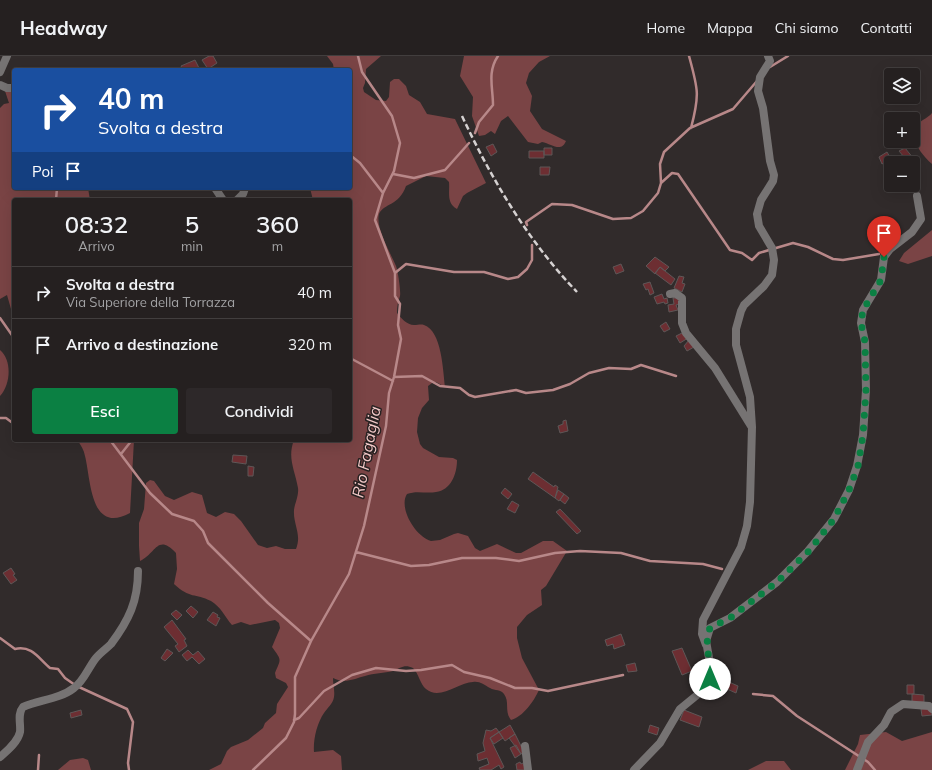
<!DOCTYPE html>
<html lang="it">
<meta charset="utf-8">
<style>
:root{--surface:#252020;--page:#2d2829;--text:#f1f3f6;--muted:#a3a3a5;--line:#423e3e;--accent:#0b8043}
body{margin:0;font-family:Mulish,sans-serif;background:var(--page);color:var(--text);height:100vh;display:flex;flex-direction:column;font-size:15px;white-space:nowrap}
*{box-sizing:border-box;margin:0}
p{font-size:13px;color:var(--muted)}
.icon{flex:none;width:22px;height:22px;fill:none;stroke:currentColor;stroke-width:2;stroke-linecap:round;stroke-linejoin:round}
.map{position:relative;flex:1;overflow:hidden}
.sheet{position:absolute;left:12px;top:142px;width:340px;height:244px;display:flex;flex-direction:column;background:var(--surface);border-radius:4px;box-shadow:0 4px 16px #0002,0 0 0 1px var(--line)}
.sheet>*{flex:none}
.guide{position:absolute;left:12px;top:12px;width:340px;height:122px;border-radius:4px;box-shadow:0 4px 16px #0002,0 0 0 1px var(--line);background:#1a4fa0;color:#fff;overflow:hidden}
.controls{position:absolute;left:884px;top:12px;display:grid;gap:8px}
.controls a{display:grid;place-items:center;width:36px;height:36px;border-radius:4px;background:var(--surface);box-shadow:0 4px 16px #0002,0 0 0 1px var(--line);font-size:20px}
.pin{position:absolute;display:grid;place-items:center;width:34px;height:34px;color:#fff;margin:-41px -17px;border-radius:50% 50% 50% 0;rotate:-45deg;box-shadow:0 0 4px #0007}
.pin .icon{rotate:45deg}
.me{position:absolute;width:44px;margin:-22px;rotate:0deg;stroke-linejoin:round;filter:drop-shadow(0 0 3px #0008)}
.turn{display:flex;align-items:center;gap:14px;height:84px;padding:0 20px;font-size:18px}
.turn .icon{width:52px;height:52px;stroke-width:2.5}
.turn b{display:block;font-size:28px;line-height:34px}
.then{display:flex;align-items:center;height:38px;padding:0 20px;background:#0003;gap:8px;font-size:15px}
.eta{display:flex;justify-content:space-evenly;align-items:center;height:68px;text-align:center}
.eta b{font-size:24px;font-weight:600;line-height:28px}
.cta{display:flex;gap:8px;margin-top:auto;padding:8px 20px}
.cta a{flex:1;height:46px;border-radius:4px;background:var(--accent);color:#fff;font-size:16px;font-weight:600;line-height:46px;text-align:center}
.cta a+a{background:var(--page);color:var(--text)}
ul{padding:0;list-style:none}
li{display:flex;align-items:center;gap:12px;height:52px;padding:0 20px;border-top:1px solid var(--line)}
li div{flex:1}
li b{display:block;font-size:15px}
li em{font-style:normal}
header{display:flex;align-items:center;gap:24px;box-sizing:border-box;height:56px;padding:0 20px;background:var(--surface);border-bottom:1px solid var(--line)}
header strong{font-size:19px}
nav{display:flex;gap:22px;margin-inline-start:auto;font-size:14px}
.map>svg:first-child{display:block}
</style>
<header>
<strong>Headway</strong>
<nav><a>Home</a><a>Mappa</a><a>Chi siamo</a><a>Contatti</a></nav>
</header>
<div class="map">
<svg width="932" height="714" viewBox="0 0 932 714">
<rect width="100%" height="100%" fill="#312b2b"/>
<path fill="#7a4445" d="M327 0H392H381L366 13 365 27 363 32 364 36 376 44 386 45 389 41 390 26 394 23H399L406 30 409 39 420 46 427 58 455 63 486 127 467 137 463 140 457 153C446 147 450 136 449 126L445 122 426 120 406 130C399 150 384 147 379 158 375 171 391 198 396 210 398 215 401 236 400 240 398 246 397 250 397 257 401 262 407 269 414 269 418 269 421 268 424 269 442 275 443 315 445 331L436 326 432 327 428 330 429 344 422 352 418 362 417 376 420 388 423 392 439 401 453 402 457 404C457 418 451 434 436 436 426 438 417 434 407 438 398 452 416 481 431 485L440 484 454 478 458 477 468 480 475 492 480 495 497 488 516 497H521L543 485H553L567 495 546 530 541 534 542 549 527 559 517 571V582L522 602 539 634C534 645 523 661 511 664 504 655 510 646 504 638 501 633 495 635 490 632 484 629 480 625 473 626 459 626 440 645 426 633 420 628 419 618 413 612 404 608 401 612 393 615 384 617 374 617 365 620 353 623 345 628 333 622 333 628 335 635 334 641 333 648 327 652 324 657 317 667 313 684 314 696L333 694 341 700 342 714H209L221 708 227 695 231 691 248 684 263 672 265 667 276 657 277 648 288 631 286 627 276 622 275 617C281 602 282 605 272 591L280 572 279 567 275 564 250 569 241 566 232 569C225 561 221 551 211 545 195 537 190 543 174 528L177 513 176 497C157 477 156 498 140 505L139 490V467L144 453 146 427 150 424 154 425 165 440 174 444 192 436 202 439 207 457 216 461 225 456 234 458 241 465 258 489 267 492 276 490 285 493H296C302 478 293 469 294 454 295 447 299 439 298 432 295 414 287 402 294 384H350V144H313L310 132H350V14H334L333 8Z
M464 0H550L539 6 529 17 526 27 532 40 530 55 542 73 566 85C561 97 552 88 542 86L538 88 528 86 508 60 501 65 495 78 491 75 485 79 479 80 472 60 473 41 460 20Z
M14 34V132H88L90 144H14V256L11 253 7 239 0 243V52L4 48 9 47 5 35Z
M932 57V108C921 98 907 81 919 67 923 63 928 62 932 57Z
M932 174V200L908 208 899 205 904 197Z
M0 294C12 304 11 328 0 340Z
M77 384H134L130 457C90 479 91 424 85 400 84 394 81 389 77 384Z
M886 676 902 685 932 676V714H845L858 688 860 679Z
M83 702 88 704 91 714H58L70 704Z
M766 705H784L791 714H748Z"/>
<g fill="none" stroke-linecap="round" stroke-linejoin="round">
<path stroke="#b88889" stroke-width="2.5" d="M358 0 362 16 392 60 400 87 394 115 383 137 375 164 395 217
M689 0C698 33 700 38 691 72
M770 11 788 0
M475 77 479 66 493 49C493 32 487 16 498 0
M350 99 360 107 383 137
M393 118 414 122 445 114 469 87
M661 127 672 117 678 118 730 194 742 197 752 204 759 197 793 187 808 191 833 203 843 204 879 198
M56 144 57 132
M527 169 526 166 552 148 572 149 613 163 631 162 643 155 658 137 661 127 660 108 664 96 690 72 733 53 757 25
M0 262 14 282
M350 302 393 325
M394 321 422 320 440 330 460 332 469 339 475 341 516 334 526 337 553 334 570 328 589 317 609 312 631 313 641 309 676 320
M0 362H6L14 368
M110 384 150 437 172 458 194 465 203 475 208 487 268 547 311 585
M121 398 132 384
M356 496 411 510 429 509 462 502H496L519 505 555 497 580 495 621 497 650 505 703 508 722 513
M0 582 15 593C32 589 39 603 50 612L58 613 65 622 75 629
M79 631 127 653 133 666 128 707 129 714
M753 638 773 640 797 660 868 706 875 714
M294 664 299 662 324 635 352 619 376 612 406 615 421 614 452 609 464 616 490 622 515 632H532L548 635 623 619
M38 714 39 699
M253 714 286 682 294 666 295 658V621L311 585 349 518 364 470 386 370 389 337 394 321 401 283 398 269 400 248 395 240V217L406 208 454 216H484L508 223 518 221 527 213 532 204V189"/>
</g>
<path fill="#6d2e32" stroke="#5e5757" d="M209 0H213L217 7 208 13 202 4Z
M195 4 199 12 183 14 181 10Z
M493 88 497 96 491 100 486 91Z
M544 92H552V99H544Z
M905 92 918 108 913 113V107H909L899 95Z
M529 95H544V102H529Z
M887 96 891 103 882 108 879 101Z
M540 111H550L549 119H540Z
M655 201 669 211 665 215 660 211 655 218 646 210Z
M621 208 624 215 616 218 613 211Z
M660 211 675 223 671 229 655 217Z
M679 220 684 221 682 227 685 228 682 236 674 232Z
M650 226 654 237 650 239 648 233 646 234 643 228Z
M662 238 664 243 667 242 668 247 665 248 664 246 657 248 654 241Z
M673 242H678L680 248 676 249 678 254 669 256 668 249 674 248Z
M666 266 670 273 664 276 660 270Z
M684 276 688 282 680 287 676 280Z
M689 284 694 291 687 295 684 290Z
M566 364 568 375 560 377 558 370 563 368V365Z
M233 399 247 400 246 408 232 406Z
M248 410 254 411 253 420H248Z
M533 416 554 431 555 429 558 431 555 442 528 423Z
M505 432 512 438 508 443 501 437Z
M558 434 564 438 559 445 555 442Z
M564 438 569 442 565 448 560 444Z
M512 445 519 449 515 457 507 453Z
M560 453 581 475 577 478 556 456Z
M11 512 15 518 13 519 17 524 11 528 3 517Z
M191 550 198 556 193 562 186 555Z
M176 554 182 559 177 564 171 558Z
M213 556 218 559 217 561 220 562 216 570 207 564Z
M172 564 186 583 184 584 187 590 179 596 175 590 178 588 164 571Z
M621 578 625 589 614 593 613 588 607 590 605 584Z
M682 592 692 615 682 619 672 595Z
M167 593 173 597 165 605 161 602Z
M188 594 193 599 198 595 205 603 199 608 192 601 187 605 182 599Z
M635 607 637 615 628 616 626 609Z
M729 626 738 630 736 637 727 633Z
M907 629H914V638H907Z
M912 638 924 639V646H912Z
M931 652 932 659 922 660 921 653Z
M81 654 82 659 71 662 70 657Z
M684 654 702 661 699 671 680 664Z
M510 669 515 678 505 685 499 676Z
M650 669 659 672 657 679 648 676Z
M496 672 499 676 490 682 504 711 501 713 499 709 491 714H480L479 712 489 708 487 702 478 705 477 698 485 695 483 687 486 674 491 675Z
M499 676 503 682 494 688 490 682Z
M515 678 524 696 521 698 509 682Z
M516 689 521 698 515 702 510 692Z
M520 706 521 708 523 707 526 714H517L516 708Z"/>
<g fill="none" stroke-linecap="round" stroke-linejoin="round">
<path stroke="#767373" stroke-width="8" d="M0 16 7 0
M0 29 7 32H14
M215 132 223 144
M237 144 243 138 245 132
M670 238 675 237 682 242V267L686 277 715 312 751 370
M706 589 702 578 703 564 741 491 747 470 750 446 752 371 750 341 736 289V273L741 255 744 249 764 230 772 219 774 204 772 192 759 170 757 158 761 144 773 125 774 119 770 105 763 52 758 35 760 21 770 5 768 0
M525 690 528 714
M0 701C7 695 18 686 20 676 21 668 17 658 23 651 39 644 60 643 74 632 84 625 88 612 96 602 100 597 106 593 111 588 129 564 138 545 138 515
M634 714 660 687 680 653 702 635 710 623 711 613 706 585 710 572 730 562 777 526 808 495 834 463 849 434 857 410 863 379 866 334 865 286 861 267 863 254 881 224 884 201 890 193 912 176 921 163 917 140
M857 714 868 686 884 669 891 656 903 648 929 650 932 653"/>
<path stroke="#d5d1d1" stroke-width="2.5" stroke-dasharray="6 3" stroke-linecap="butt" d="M462 60C492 124 528 185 577 236"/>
</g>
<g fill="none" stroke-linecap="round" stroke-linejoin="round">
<path stroke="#0b8043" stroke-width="7" stroke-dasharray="0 12.6" d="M710 623C712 606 703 589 710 572L730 562 777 526 808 496 834 463 849 434 858 410 863 379 866 334 865 286 861 267 863 254 881 224 884 201"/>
</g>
<g text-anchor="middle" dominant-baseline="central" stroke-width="3" stroke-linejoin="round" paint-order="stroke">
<g font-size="16" font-style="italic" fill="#f4cac9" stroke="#272121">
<text transform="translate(366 396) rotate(-79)">Rio Fagaglia</text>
</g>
</g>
</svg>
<div class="controls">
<a><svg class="icon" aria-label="layers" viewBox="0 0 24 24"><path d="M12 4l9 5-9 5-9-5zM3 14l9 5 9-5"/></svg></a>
<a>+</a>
<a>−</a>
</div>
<div class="pin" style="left:884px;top:201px;background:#d93025"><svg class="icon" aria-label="arrive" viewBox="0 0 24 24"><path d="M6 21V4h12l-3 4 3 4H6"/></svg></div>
<svg class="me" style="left:710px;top:623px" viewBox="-20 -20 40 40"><circle r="19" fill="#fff"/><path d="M0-13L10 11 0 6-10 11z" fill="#0b8043"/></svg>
<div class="guide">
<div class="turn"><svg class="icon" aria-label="right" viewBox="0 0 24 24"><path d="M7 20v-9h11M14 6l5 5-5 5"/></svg><div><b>40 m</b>Svolta a destra</div></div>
<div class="then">Poi<svg class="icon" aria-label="arrive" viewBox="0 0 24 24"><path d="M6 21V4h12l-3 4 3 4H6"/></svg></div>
</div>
<section class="sheet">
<div class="eta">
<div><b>08:32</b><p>Arrivo</p></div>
<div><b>5</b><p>min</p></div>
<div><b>360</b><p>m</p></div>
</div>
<ul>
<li><svg class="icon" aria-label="right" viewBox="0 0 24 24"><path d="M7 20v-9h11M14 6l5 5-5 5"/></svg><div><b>Svolta a destra</b><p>Via Superiore della Torrazza</p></div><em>40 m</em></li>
<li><svg class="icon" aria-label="arrive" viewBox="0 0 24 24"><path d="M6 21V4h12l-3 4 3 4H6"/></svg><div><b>Arrivo a destinazione</b></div><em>320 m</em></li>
</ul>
<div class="cta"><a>Esci</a><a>Condividi</a></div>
</section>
</div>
